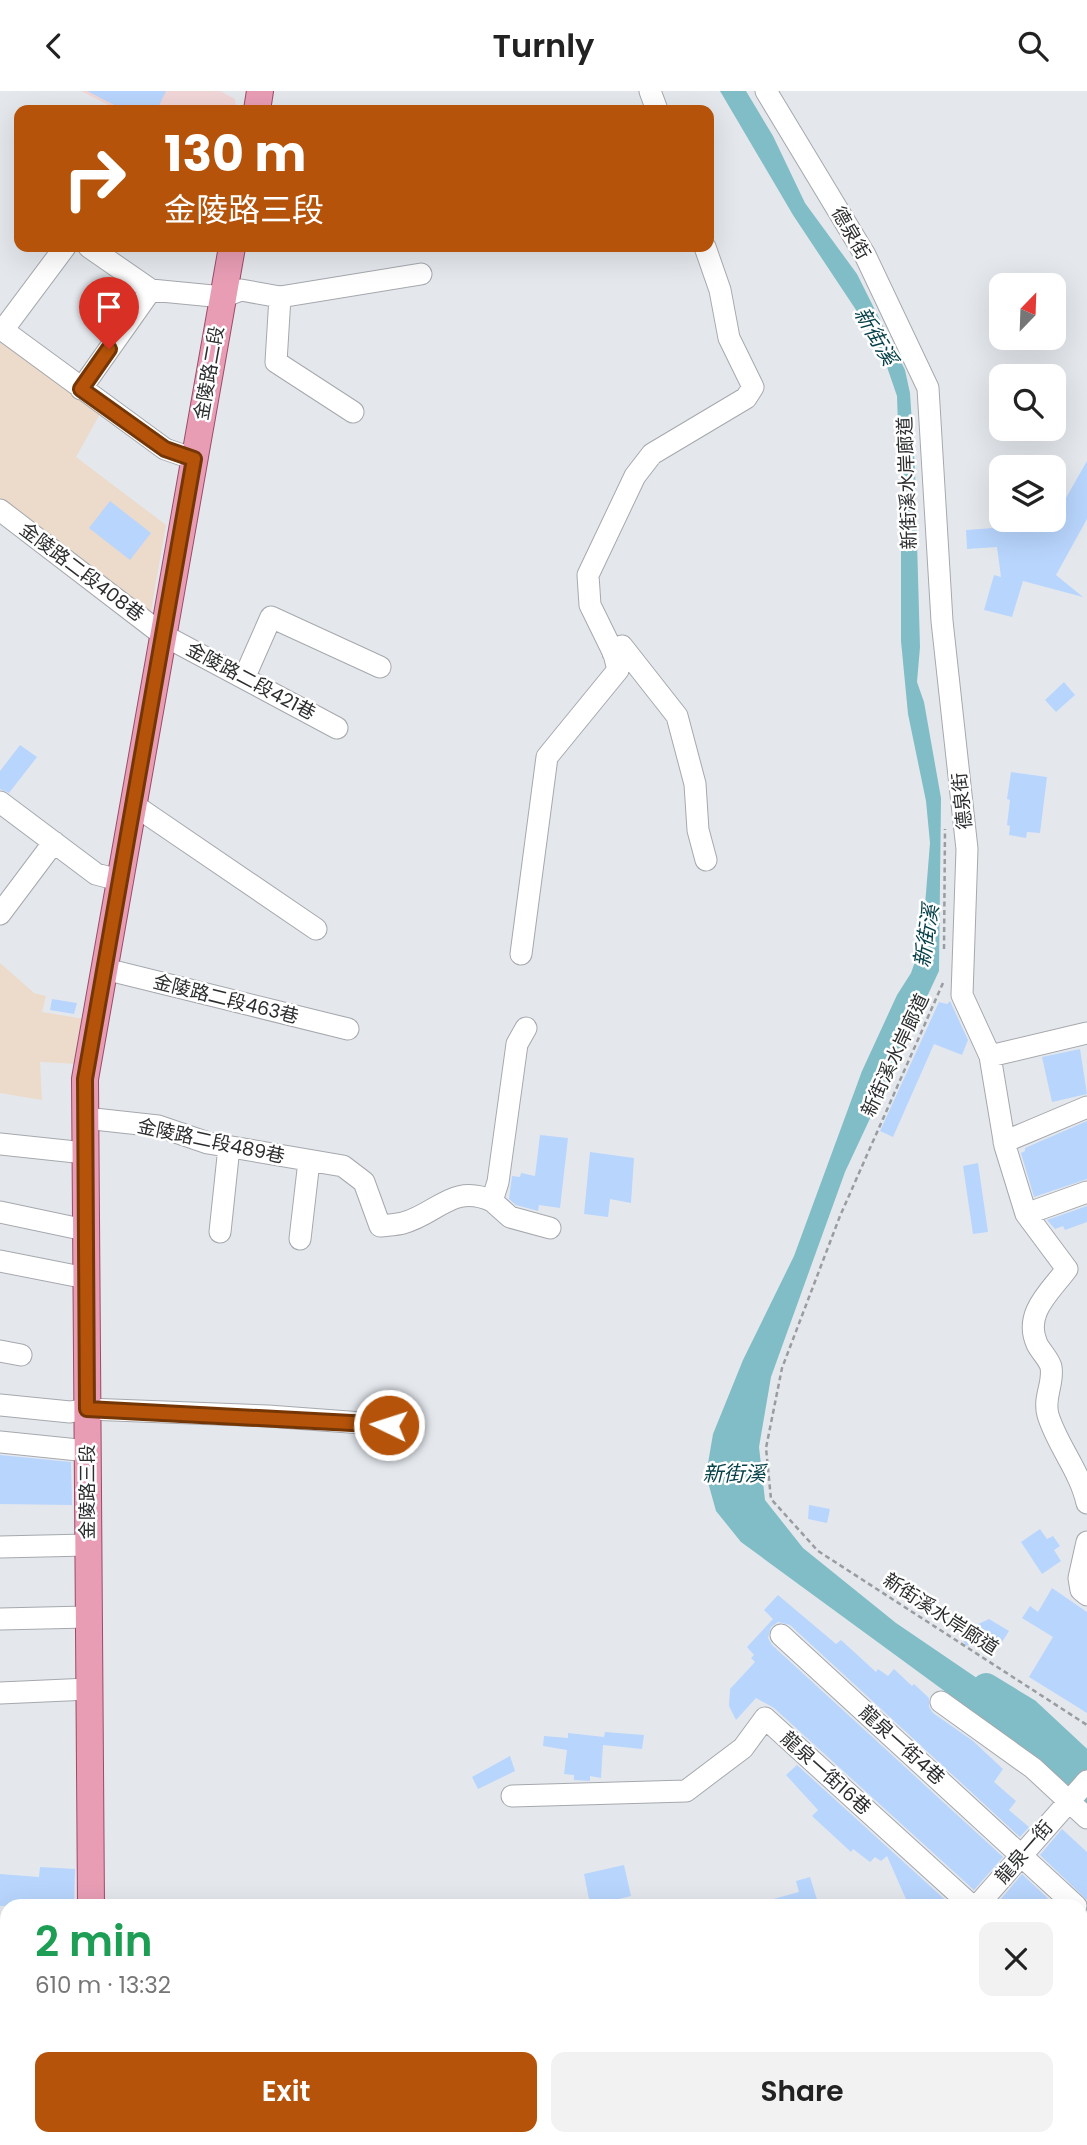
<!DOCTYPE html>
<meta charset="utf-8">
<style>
:root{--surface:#fff;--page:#f2f2f2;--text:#222;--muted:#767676;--accent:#b45309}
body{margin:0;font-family:Poppins,"Noto Sans TC",sans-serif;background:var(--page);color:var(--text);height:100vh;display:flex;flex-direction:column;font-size:26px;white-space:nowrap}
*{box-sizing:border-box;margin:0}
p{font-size:23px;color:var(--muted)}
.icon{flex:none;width:38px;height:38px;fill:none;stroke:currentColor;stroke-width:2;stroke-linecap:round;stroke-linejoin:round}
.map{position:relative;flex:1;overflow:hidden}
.details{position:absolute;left:0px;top:1808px;width:1088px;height:247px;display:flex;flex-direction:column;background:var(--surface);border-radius:21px 21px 0 0;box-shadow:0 7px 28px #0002}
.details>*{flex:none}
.hud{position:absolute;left:14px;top:14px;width:700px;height:147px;border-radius:14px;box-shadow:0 7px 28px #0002;background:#b45309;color:#fff;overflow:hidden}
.needle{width:46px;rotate:23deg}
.tools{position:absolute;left:989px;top:182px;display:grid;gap:14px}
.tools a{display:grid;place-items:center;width:77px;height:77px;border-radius:14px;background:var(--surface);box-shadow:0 7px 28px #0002;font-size:35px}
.pin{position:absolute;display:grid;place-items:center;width:60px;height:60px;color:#fff;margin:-72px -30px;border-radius:50% 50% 50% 0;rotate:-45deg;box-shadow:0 0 7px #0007}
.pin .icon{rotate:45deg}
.me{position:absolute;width:77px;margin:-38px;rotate:274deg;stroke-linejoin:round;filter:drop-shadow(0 0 5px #0008)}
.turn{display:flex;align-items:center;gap:24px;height:147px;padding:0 35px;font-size:32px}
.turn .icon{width:91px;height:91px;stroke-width:2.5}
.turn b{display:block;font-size:49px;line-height:60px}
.round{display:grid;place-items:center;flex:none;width:74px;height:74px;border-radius:14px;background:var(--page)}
.summary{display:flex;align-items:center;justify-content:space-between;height:119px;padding:0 35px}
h1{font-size:42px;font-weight:600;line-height:52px;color:#1e9e55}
.action{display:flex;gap:14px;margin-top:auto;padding:14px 35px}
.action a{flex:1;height:80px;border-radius:14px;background:var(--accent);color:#fff;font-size:28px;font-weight:600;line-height:80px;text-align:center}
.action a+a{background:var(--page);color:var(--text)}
header{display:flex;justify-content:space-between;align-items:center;height:91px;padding:0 35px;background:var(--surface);font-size:32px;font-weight:600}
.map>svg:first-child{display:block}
</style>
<header><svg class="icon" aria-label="back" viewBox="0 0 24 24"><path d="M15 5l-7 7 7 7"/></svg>Turnly<svg class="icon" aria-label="search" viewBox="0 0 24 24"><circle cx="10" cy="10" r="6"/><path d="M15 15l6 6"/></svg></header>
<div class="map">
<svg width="1087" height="2054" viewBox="0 0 1087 2054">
<rect width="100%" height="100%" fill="#e4e8ed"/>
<path fill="#ecdaca" d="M0 248 101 321 76 366 166 434 150 525 0 409Z
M0 872 34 902 46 905 42 921 84 928 79 973 40 971 42 1009 0 1002Z"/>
<path fill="#f1d6d7" d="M81 0H220L235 8 236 19H118Z"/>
<path fill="#81bdc7" d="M720 0H746L773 45 805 112 857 183 905 279 910 302 915 379 920 556 917 591 924 611 941 707 939 880 845 1081 771 1286 759 1356 765 1409 803 1457 896 1532 1087 1662V1716L980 1626 741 1451 716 1420 706 1384 713 1343 743 1269 794 1165 862 980 897 904 911 882 922 851 930 752 926 710 908 623 901 550V425L897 305 887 276 864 231 793 124Z"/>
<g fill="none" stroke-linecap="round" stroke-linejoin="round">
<path stroke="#81bdc7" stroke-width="28" d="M986 1596 1027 1621 1087 1677"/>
</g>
<path fill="#b8d5fd" d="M87 0H166L157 19H124Z
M1087 370V428L1056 484 1083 506 1023 490 1012 526 984 519 994 484 1001 486 997 456 967 458 966 439 1051 433Z
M110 410 151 442 130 469 89 437Z
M1064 591 1075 604 1056 621 1045 609Z
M20 654 37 666 9 702 0 698V680Z
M1011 681 1047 686 1040 742 1027 741 1026 747 1009 744 1010 735 1007 734 1010 709 1007 708Z
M52 908 77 912 74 923 50 919Z
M950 910 968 949 962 964 934 953 893 1046 880 1040 939 911 947 913Z
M1080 958 1087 1003 1052 1011 1042 966Z
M1087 1030V1088L1034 1106 1021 1062 1025 1060V1057Z
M540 1044 568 1047 560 1117 539 1114 538 1120 516 1114 509 1108 512 1085 520 1086 521 1082 535 1085Z
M590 1061 634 1067 631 1112 610 1108 608 1126 584 1123Z
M978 1072 988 1141 973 1143 963 1075Z
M1087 1115V1131L1065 1139 1063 1135 1055 1138 1047 1129Z
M0 1364 71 1371 72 1414 0 1413Z
M809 1414 830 1418 827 1432 808 1428Z
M1040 1438 1047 1448 1053 1445 1060 1455 1054 1459 1061 1470 1042 1483 1021 1451Z
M1052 1497 1087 1521V1622L1029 1586 1053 1546 1022 1527 1030 1515 1038 1521Z
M778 1504 836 1553 841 1549 876 1581 878 1578 888 1585 894 1578 912 1595 914 1593 929 1607V1616L933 1622 973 1650 1003 1678 994 1691 1016 1710 1009 1719 1029 1736 1020 1746 790 1534 778 1531 771 1536 768 1547 772 1554 1003 1766 974 1799 774 1617 756 1607 736 1629 729 1615 730 1598 755 1571 751 1567 754 1564 747 1556 773 1528 764 1519Z
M989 1528 1009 1540 1002 1551 993 1546 966 1555 959 1542Z
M605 1641 644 1644 642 1658 603 1654 601 1687 590 1685V1690L574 1689V1684L564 1683 567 1659 543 1655 544 1645 568 1647V1642L604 1646Z
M510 1665 515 1680 478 1698 472 1686Z
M797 1674 952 1815H909L887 1765 881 1770 875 1766 870 1771 853 1758 851 1761 812 1725 818 1719 786 1684Z
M1062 1738 1087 1761V1809L1040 1764Z
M624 1774 631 1805 619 1808 620 1815H603L602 1811 590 1813 584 1783Z
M40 1776 75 1778 74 1815H0V1783L39 1786Z
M1022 1783 1056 1815H995Z
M810 1786 819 1815H763L762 1811 799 1801 796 1790Z"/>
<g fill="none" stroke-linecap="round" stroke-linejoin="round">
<defs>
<path id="minor" d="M650 0 657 19
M766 0 865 164 928 297 942 530 967 758 962 904 990 965 1005 1055 1026 1123 1067 1178
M89 156 151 199 223 206 241 199 280 206 276 271 353 321
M280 206 421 183
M0 237 165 358 194 368
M3 239 65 156
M81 298 151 199
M0 419 163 544 337 637
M613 562 622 555 677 625 695 693 698 739 706 769
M245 585 271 526 380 576
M0 711 96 783 122 790
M134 714 316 838
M0 823 54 751
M521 863 547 666 618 579 614 563 590 514 588 484 635 385 652 363 746 307 753 296 729 247 720 199 705 156
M105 878 348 938
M990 965 1087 942
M85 1027 158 1035 208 1052 343 1075 364 1091 380 1135C387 1134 395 1134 403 1132 437 1123 453 1092 492 1110L498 1091 517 953 526 937
M1004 1051 1087 1016
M0 1053 85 1062
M492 1110 510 1126 550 1137
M0 1121 85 1139
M1026 1123 1087 1101
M220 1141 229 1056
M300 1148 309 1070
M0 1170 86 1187
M1067 1178C1051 1200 1023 1222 1037 1253 1041 1261 1049 1268 1051 1276 1054 1293 1043 1306 1048 1324 1057 1354 1080 1380 1087 1412
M0 1260 21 1264
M0 1314 70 1321 87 1318 268 1325 389 1334
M0 1351 88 1360
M1087 1451 1079 1487 1081 1499 1087 1504
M0 1456 87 1454
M0 1528 87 1526
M781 1544 1076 1815
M0 1602 89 1598
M941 1611 1033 1677 1087 1727
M512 1705 686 1700 743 1657 765 1627 972 1815
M977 1815 1087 1690
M0 1858H7
M1082 1919 1087 1925
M1082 1954 1087 1948
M0 1958 7 1959
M0 2013 7 2014
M1082 2018 1087 2024
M204 2048 234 2054
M840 2048 841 2054
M1004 2048 1011 2054
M147 2054 148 2048
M347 2054 349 2048"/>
<path id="major" d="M257 19 260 0
M91 1815 85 988 232 156
M46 2054 48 2048"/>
</defs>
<use href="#minor" stroke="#a5a8ad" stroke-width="23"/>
<use href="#major" stroke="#9b4b66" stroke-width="28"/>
<path stroke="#999ca0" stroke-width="2.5" stroke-dasharray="5 3.5" stroke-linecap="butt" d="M944 858 945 738
M943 892 840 1125 782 1277 766 1357 771 1408 818 1460 1087 1634"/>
<use href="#minor" stroke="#fff" stroke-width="21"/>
<use href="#major" stroke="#e89db5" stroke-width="26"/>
</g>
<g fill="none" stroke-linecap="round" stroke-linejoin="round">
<defs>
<path id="route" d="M109 258 81 298 165 358 194 368 85 988 87 1318 389 1334"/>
</defs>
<use href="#route" stroke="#753606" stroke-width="18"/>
<use href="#route" stroke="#b45309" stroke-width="12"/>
</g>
<g text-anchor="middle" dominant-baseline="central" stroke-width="5" stroke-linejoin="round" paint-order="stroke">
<g font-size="19" fill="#2b2d2f" stroke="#fff">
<text transform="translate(851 142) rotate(60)">德泉街</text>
<text transform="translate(209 282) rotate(-80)">金陵路二段</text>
<text transform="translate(907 392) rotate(-92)">新街溪水岸廊道</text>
<text transform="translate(82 481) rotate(37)">金陵路二段408巷</text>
<text transform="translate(251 590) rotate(28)">金陵路二段421巷</text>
<text transform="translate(962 710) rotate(-96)">德泉街</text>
<text transform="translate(226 908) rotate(14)">金陵路二段463巷</text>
<text transform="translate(895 964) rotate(-65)">新街溪水岸廊道</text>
<text transform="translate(211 1050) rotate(12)">金陵路二段489巷</text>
<text transform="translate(87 1401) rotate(-90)">金陵路三段</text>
<text transform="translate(941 1523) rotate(33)">新街溪水岸廊道</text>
<text transform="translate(902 1654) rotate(42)">龍泉一街4巷</text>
<text transform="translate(826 1682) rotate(42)">龍泉一街16巷</text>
<text transform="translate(1024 1761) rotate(-49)">龍泉一街</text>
</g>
<g font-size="21" font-style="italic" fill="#074149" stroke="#fff">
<text transform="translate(876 245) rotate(60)">新街溪</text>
<text transform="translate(926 845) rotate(-81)">新街溪</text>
<text x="734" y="1382">新街溪</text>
</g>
</g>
</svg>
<div class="tools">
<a><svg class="needle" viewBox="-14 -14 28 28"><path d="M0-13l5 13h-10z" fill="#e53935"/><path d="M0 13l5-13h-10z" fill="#767676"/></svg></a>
<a><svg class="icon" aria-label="search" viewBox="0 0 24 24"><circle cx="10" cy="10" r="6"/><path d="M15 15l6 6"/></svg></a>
<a><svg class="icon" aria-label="layers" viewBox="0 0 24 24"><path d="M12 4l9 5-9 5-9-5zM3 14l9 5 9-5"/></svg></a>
</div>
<div class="pin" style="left:109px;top:258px;background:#d93025"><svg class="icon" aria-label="arrive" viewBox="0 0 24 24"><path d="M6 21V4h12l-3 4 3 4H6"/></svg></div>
<svg class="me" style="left:389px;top:1334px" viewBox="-20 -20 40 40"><circle r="17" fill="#b45309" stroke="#fff" stroke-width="3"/><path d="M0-11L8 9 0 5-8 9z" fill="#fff"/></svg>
<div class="hud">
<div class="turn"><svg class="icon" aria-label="right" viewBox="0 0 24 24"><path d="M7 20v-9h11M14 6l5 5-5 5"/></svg><div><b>130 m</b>金陵路三段</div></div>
</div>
<section class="details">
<div class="summary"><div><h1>2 min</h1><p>610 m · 13:32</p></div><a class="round"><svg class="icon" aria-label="close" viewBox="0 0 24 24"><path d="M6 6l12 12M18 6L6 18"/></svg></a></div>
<div class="action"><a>Exit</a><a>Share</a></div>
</section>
</div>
